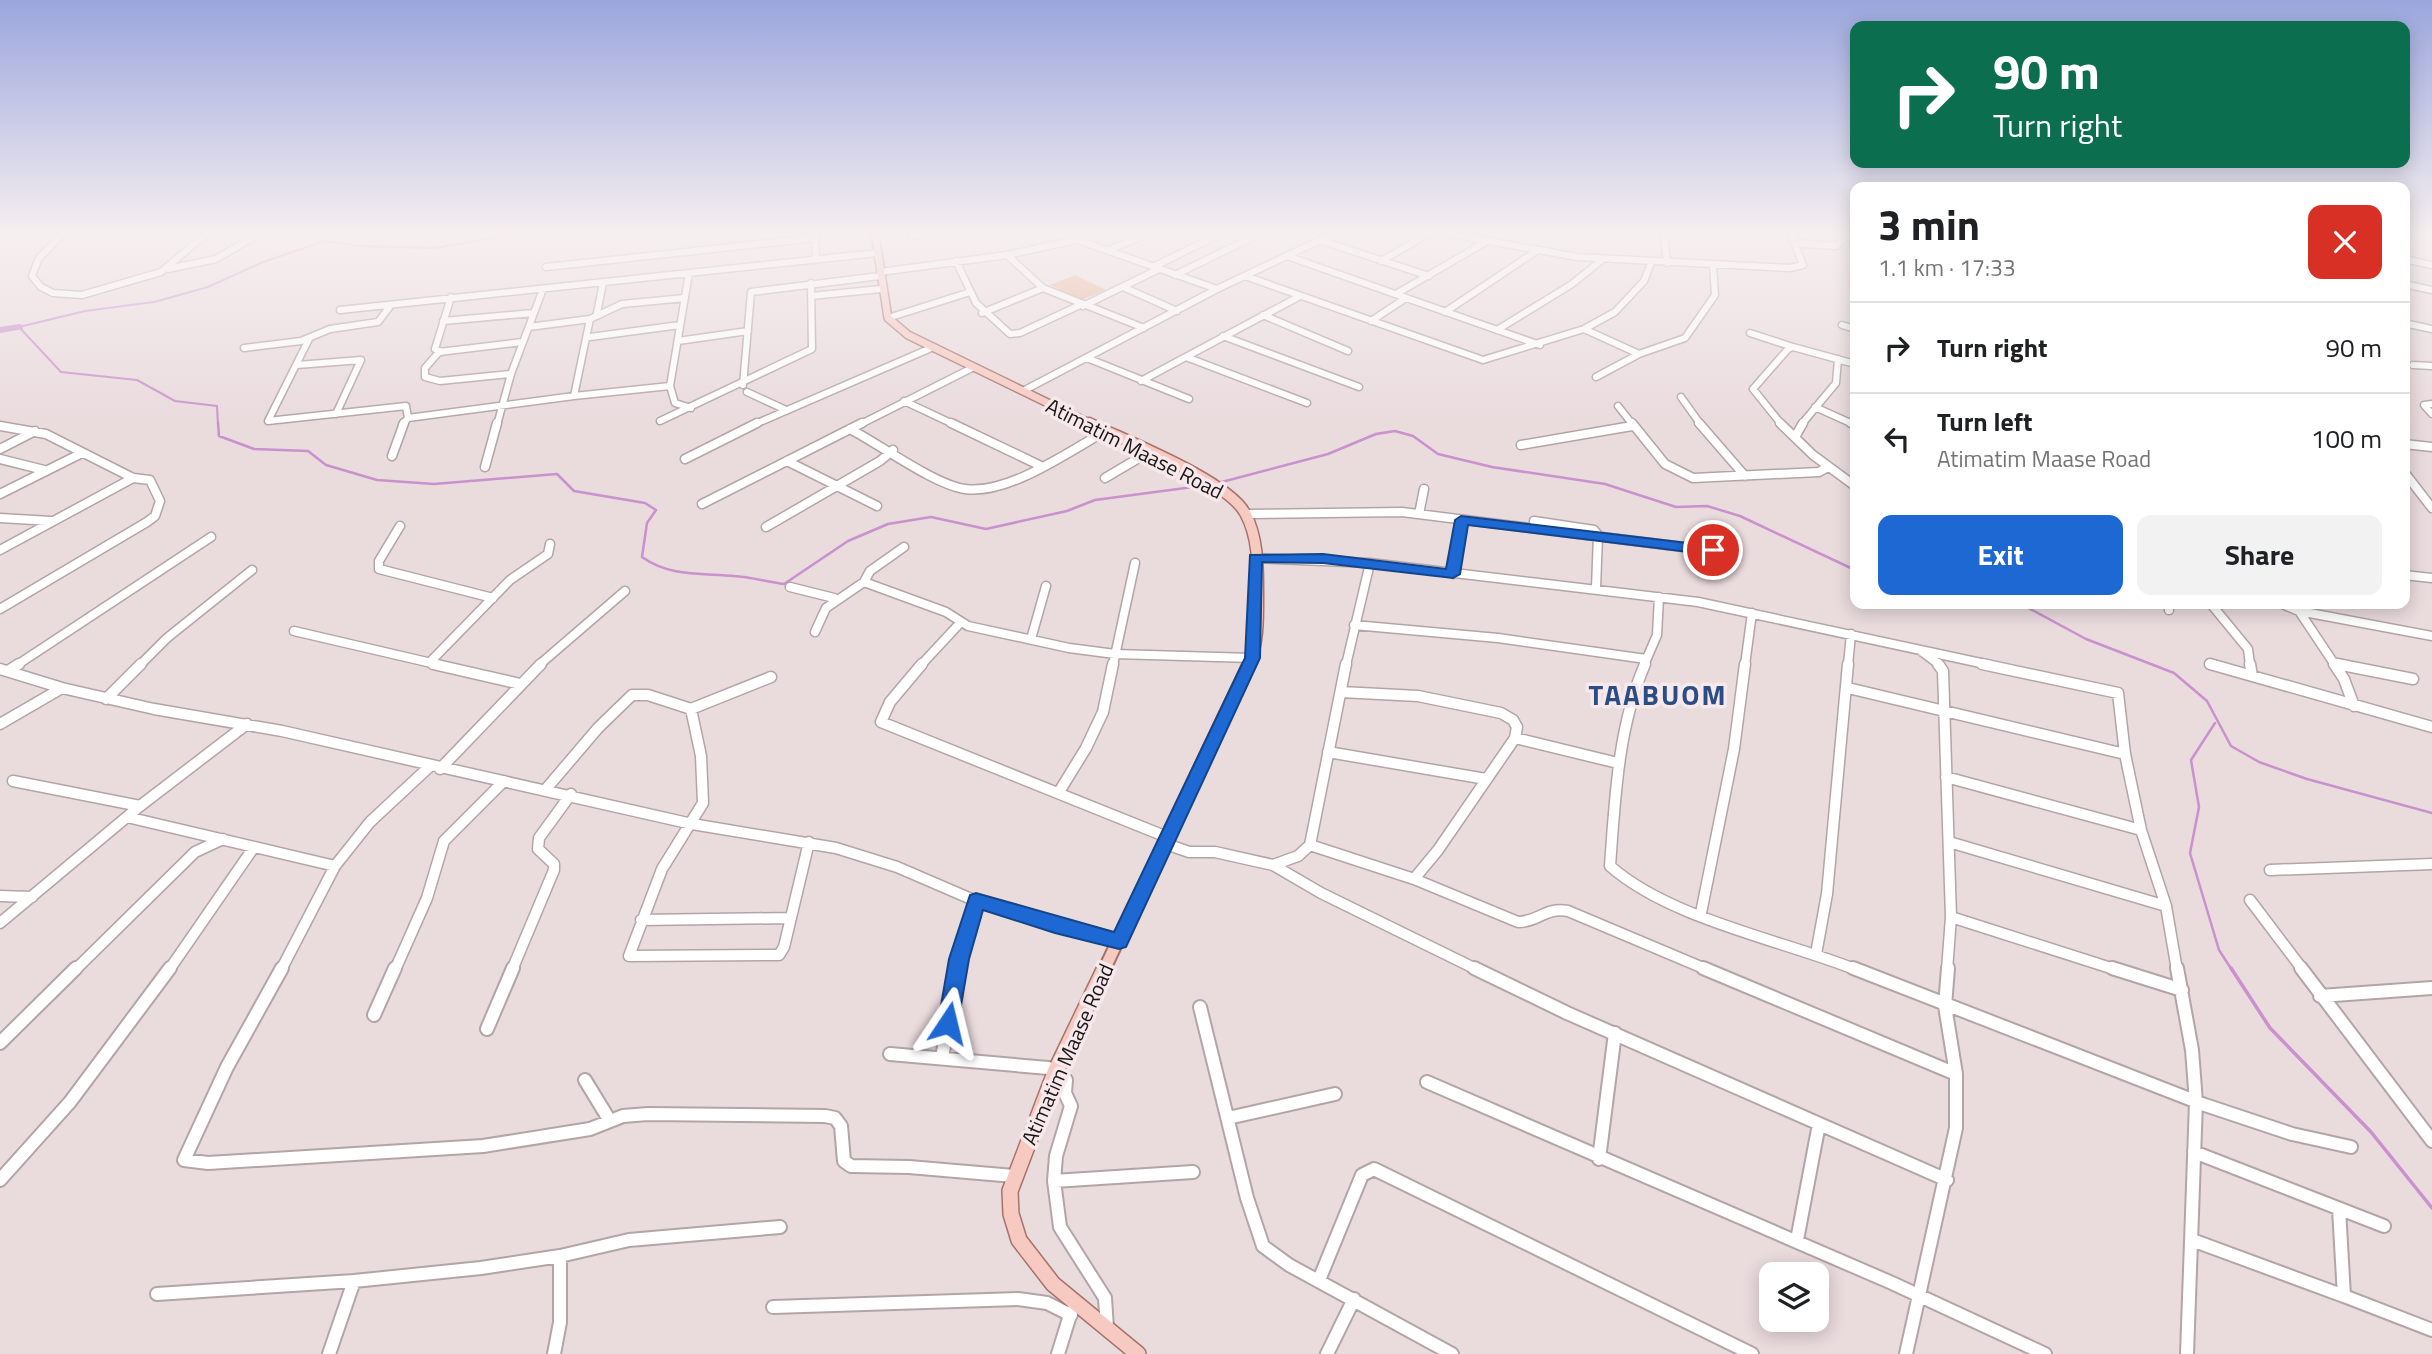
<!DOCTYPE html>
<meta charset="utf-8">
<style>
:root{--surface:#fff;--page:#f2f2f2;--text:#202124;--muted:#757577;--line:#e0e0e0;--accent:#1e68d3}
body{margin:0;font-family:"Titillium Web",sans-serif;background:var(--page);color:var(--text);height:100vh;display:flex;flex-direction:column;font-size:26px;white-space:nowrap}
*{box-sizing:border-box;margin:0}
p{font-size:23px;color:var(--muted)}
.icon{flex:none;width:38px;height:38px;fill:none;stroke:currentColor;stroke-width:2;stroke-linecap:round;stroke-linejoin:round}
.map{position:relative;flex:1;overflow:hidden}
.side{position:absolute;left:1850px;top:182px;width:560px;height:427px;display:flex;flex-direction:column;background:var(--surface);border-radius:14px;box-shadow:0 4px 18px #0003}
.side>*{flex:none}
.hud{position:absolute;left:1850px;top:21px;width:560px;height:147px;border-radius:14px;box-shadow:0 4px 18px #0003;background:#0b6e4f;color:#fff;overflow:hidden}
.buttons{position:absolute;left:1759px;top:1262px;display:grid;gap:14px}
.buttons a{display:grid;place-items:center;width:70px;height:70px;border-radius:14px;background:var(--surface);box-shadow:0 4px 18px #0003;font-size:35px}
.pin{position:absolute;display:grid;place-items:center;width:60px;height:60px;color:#fff;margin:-30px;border:4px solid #fff;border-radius:50%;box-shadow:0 2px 7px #0007}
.me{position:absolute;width:77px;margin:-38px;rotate:10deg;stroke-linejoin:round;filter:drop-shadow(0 0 5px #0008)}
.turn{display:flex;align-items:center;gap:24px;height:147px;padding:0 28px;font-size:32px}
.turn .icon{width:91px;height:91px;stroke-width:2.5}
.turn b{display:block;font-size:49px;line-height:60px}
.round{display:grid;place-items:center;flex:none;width:74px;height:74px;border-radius:14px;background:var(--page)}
.head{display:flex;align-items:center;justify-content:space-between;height:119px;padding:0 28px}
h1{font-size:42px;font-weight:700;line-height:52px}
.cta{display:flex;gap:14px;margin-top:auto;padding:14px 28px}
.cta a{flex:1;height:80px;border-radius:14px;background:var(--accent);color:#fff;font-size:28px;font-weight:700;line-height:80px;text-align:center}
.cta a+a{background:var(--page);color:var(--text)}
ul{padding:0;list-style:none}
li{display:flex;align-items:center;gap:21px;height:91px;padding:0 28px;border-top:2px solid var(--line)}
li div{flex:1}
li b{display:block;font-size:26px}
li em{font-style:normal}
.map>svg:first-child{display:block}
</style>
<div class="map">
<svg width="2432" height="1354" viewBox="0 0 2432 1354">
<rect width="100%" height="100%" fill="#eadbdd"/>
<path fill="#e7ac8a" d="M1075 275 1106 290 1081 300 1050 285Z"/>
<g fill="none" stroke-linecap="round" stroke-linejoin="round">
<path stroke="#c991cd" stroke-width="2" d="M218 425 217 406 175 401 137 380 61 372 19 327 85 311 154 302 208 287 263 262 325 241 358 246 434 248 517 234"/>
<path stroke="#c991cd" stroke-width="2.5" d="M218 423 219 436 254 449 308 451 326 465 377 480 434 484 557 474 574 491 645 503 656 510 647 523 642 557C670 577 701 573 734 576 751 577 767 582 784 584L848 541 888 524 931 517 986 529 1067 511 1095 500 1208 485
M1218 483 1328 454 1376 434 1395 431 1413 436 1438 454 1492 467 1605 484 1676 507 1707 506 1740 516 1855 570
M2021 604 2086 639 2174 673 2207 701 2231 746 2259 762 2307 779 2432 813
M2215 723 2191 760 2199 807 2190 853 2219 950 2232 970"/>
<path stroke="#c991cd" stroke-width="3.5" d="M2231 968 2270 1028 2371 1132 2432 1208"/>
<path fill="#c991cd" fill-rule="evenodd" d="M19 324 23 325V329L0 333V327Z"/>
<defs>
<path id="minor-far3" d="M63 234 39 258 32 276 41 287 53 293 82 295 161 272 206 234
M815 234 816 260
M1061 234 1217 289
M1451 234 1577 257 1790 268 1803 265 1791 234
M1664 234 1667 263
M618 235 622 234
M911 236 923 234
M169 237 180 234
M1322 241 1429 276
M1794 243 1836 246 1849 234
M1109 250 1147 234
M1007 255 1043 288 1144 328
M1287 256 1540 345
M2404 259 2432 265
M956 261 976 303 1010 334 1020 333 1080 305
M1381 261 1428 234
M546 267 815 238
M1153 267 1220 234
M168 269 216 259 259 234
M880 272 1007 255 1076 240
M689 273 670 386 675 403 691 408
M1175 275 1259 234
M1245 276 1483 360 1584 329 1615 312 1644 281 1651 263
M2404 284 2432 290
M1123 287 1177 311
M1396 294 1484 243
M811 296 881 289
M1083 306 1159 269
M340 310 877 253
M1445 312 1535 252
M597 313 603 283
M982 313 1043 288
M1263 315 1348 351
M888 318 967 293
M590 319 574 396 670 386
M443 321 534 313
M1371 321 1406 298
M2404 323 2432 329
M1842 325 1855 329
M529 327 590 319 622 304 685 298
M1584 329 1639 354
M1497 330 1572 284 1603 259
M1750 333 1793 347
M1223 336 1359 387
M590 337 680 325
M309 339 268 421 406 406 408 418 402 425
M678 341 748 331
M244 348 301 341 330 329 378 322 391 305
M442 352 435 349 451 297
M1186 357 1307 403
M1087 358 1189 399
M297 365 361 360 336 414
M2413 365 2432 366
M511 374 440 381 425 377V368L439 352 522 342
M1596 377 1639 354 1685 338 1715 295 1713 266
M1141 381 1300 296
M743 385 751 292 880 276
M1023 391 1217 289 1333 234
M747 392 786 410
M1681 397 1701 425
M904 401 955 425
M2432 404 2424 405 2432 414
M1618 406 1633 425
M1815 407 1855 425
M408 418 574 396
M660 421 812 349 811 283
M497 425 511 374 543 289
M753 425 931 348
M859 425 972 368
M1782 425 1753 389 1788 349 1793 347 1855 364
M1801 425 1836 383 1838 359"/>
<path id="minor-far2" d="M951 423 1041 466
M1632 423 1665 464 1693 478 1819 472 1828 467
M1699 423 1745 476
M1780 423 1813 455 1855 486
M1851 423 1855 425
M0 426 46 434 133 478 150 480 160 501 155 516 147 522 0 609
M850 429C879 444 935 485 965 489 1008 495 1068 452 1104 432
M1795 437 1803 423
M2404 444 2432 447
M1521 445 1632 426
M0 449 35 431
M392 456 404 423
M0 459 44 470
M685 459 757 423
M787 461 877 506
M485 467 497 423
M2404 472 2432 508
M1105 478 1149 452
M0 494 82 453
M702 504 862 423
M1246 514 1402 512 1731 553
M1419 514 1424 489
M0 518 51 521
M1534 521 1594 530 1598 535 1596 588
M400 526 379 561V569L493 598
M766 527 880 461 893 450
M904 547 870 571 864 582 946 612 968 626 1069 648 1115 654 1252 658
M0 550 133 478
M1255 558 1370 563 1698 602 1990 665
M1453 574 1461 520
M2404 575 2432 578
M790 587 834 598
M2168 604 2169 610
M2211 604 2248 649 2250 665
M2282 604 2299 611 2432 636
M2299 611 2335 665
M1354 625 1498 638 1646 659
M294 631 440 665
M815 632 826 608 864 582
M1031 639 1046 586
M1920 650 1940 665
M430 662 510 580 548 554 550 544
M2334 663 2345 665
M2210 664 2215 665
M17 665 211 537
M140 665 167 638 252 570
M539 665 625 591
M921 665 961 622
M1113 665 1135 563
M1346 665 1370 563
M1644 665 1657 635 1659 597
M1745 665 1752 613
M1848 665 1851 634"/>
<path id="minor-far1" d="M433 664 520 684
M922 664 890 702 881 722 1167 837
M1645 664C1618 727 1615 798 1610 866 1670 919 1782 940 1857 970
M1938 664 1943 671 1951 917 1947 970
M1982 664 2118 693 2125 754 2141 830 2166 906 2177 970
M2210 664 2432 727
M2250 664 2252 676
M2334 664 2344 679 2354 706
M2337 664 2413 679
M0 669 62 688 154 709 282 731 692 824 836 848 897 867 976 901 1055 926 1119 941
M8 671 19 664
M1848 688 2125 754
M1341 692 1418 696 1501 713 1513 720 1517 727 1515 738 1438 850 1414 879
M106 699 141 664
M691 709 701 756 703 803 662 869 629 956 779 955 784 947 809 842
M0 724 62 688
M1515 738 1618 763
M1328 752 1486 779
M440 769 541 664
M1946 777 2141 830
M13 781 140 806
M546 789 598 728 632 695H648L691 709 771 677
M1059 792 1086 748 1103 712 1113 664
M127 817 335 866
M1949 842 2166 906
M1166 844 1189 852H1215L1273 865 1321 893 1478 970
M1310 845 1414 879 1518 922C1539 922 1544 907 1568 911L1708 970
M1273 865 1298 856 1310 845 1346 664
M2270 870 2432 864
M0 896 32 897
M2250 900 2303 970
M1701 913 1734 749 1745 664
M1951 917 2117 970
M641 920 791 918
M0 923 140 806 247 724
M1816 954 1827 894 1848 664
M75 970 195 852 223 839
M169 970 254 847
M281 970 335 866 370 822 429 767
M395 970 427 898 444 841 504 781
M512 970 554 870V864L538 849 539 838 571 794
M957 970 976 901"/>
<path id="minor" d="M282 968 227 1067 184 1160 208 1163 483 1146 590 1129 623 1116 648 1114 825 1116 835 1118 841 1126 844 1161 851 1166 909 1167 1014 1176
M1474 968 1567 1013 1947 1180
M1703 968 1956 1074
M1853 968 2205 1105 2292 1134 2351 1147
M2112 968 2182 990
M2177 968 2192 1050 2196 1102 2187 1354
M2301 968 2432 1141
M2320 996 2432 988
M1200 1007 1247 1198 1263 1246 1289 1265 1452 1354
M374 1015 395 968
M487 1029 513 968
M0 1043 76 968
M890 1054 1048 1068 1056 1070 1066 1080 1065 1093 1071 1106 1056 1156 1054 1181 1060 1227 1105 1298 1107 1328
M942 1058 957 968
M585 1080 610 1121
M1427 1082 1892 1283 2045 1354
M1228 1118 1335 1094
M2194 1152 2384 1226
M1599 1159 1615 1033
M0 1180 70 1102 170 968
M1054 1181 1193 1172
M1797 1240 1819 1124
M2192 1240 2344 1296 2339 1209
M1319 1280 1362 1175 1374 1169 1752 1354
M157 1294 354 1281 481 1268 560 1256 629 1240 780 1227
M2344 1296 2432 1330
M773 1307 1018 1299 1047 1303 1071 1315
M329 1354 354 1281
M554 1354 560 1322V1256
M1058 1354 1071 1312
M1327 1354 1354 1299
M1906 1354 1956 1128V1074L1945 1006 1948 968"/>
<path id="major-far3" d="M875 234 888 318 908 335 1093 425"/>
<path id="major-far2" d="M1089 423C1126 441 1227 480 1245 513 1258 536 1258 566 1258 592 1258 615 1259 644 1249 665"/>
<path id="major-far1" d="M1104 970 1249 664"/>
<path id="major" d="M1105 968 1056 1070 1010 1191 1011 1214 1019 1240 1053 1284 1138 1354"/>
</defs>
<use href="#minor-far3" stroke="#b3a5a7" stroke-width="9"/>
<use href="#minor-far2" stroke="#b3a5a7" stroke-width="11"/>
<use href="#minor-far1" stroke="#b3a5a7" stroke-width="13"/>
<use href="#minor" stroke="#b3a5a7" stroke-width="16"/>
<use href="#major-far3" stroke="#a5736b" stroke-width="10"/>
<use href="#major-far2" stroke="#a5736b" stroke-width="13"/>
<use href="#major-far1" stroke="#a5736b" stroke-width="15"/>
<use href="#major" stroke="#a5736b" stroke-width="18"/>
<use href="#minor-far3" stroke="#fff" stroke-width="6"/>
<use href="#minor-far2" stroke="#fff" stroke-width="8"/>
<use href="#minor-far1" stroke="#fff" stroke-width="10"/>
<use href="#minor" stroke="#fff" stroke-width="12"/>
<use href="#major-far3" stroke="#f6c9c1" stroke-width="7"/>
<use href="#major-far2" stroke="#f6c9c1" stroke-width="10"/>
<use href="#major-far1" stroke="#f6c9c1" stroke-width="11"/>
<use href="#major" stroke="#f6c9c1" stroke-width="15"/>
</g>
<linearGradient id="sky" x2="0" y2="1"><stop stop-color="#9ba6dd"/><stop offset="0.55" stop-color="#f6eff0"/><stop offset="1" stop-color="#f6eff0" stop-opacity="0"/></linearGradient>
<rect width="2432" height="424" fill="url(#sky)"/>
<path fill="#1e68d3" stroke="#144489" stroke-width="2" d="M1461 516 1713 546 1720 550 1713 555 1468 525 1460 574 1453 578 1323 563 1262 562 1260 658 1126 947 1119 949 1055 933 983 910 969 959 958 1023 955 1029 948 1032 941 1029 938 1023 949 959 970 895 976 893 1114 932 1245 658 1250 555 1323 554 1446 569 1455 520Z"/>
<g text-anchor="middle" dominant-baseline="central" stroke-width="7" stroke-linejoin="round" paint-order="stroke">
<g font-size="21" fill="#1b1617" stroke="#f7e9eb">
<text transform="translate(1135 448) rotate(27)">Atimatim Maase Road</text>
<text transform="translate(1067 1054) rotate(-66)">Atimatim Maase Road</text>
</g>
<g font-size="28" font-weight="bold" letter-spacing="2" fill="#294d84" stroke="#f7e9eb">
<text x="1658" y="694">TAABUOM</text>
</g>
</g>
</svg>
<div class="buttons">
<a><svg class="icon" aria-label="layers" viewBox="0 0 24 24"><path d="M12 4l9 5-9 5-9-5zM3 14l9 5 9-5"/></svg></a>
</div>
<div class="pin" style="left:1713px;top:550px;background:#d93025"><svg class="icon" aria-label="arrive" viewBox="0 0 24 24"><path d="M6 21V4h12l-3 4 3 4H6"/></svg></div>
<svg class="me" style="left:948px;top:1023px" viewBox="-20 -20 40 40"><path d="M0-17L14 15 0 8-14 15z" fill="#1e68d3" stroke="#fff" stroke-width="4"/></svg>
<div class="hud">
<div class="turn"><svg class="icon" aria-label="right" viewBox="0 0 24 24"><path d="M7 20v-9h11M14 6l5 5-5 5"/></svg><div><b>90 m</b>Turn right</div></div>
</div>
<section class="side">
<div class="head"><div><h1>3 min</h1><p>1.1 km · 17:33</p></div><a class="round" style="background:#d93025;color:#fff"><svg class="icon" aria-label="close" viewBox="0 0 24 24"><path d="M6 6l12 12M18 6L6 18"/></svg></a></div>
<ul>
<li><svg class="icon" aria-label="right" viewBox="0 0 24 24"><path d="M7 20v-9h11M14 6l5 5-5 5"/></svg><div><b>Turn right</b></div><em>90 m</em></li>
<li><svg class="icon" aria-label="left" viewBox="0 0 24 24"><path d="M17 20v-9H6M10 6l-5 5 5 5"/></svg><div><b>Turn left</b><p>Atimatim Maase Road</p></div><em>100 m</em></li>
</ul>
<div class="cta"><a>Exit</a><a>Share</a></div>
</section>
</div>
